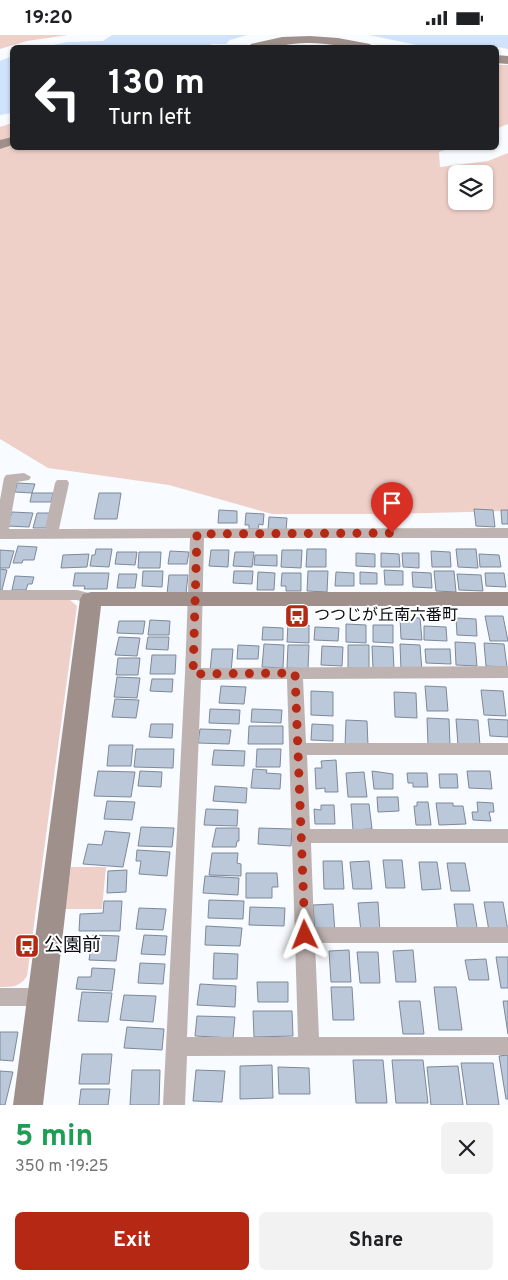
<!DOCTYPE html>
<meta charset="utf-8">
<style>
:root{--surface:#fff;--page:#f2f2f2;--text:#202124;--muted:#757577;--accent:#b52814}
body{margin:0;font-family:Overpass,"Noto Sans JP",sans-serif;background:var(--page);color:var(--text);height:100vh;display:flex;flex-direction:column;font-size:19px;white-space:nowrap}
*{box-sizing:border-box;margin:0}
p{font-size:16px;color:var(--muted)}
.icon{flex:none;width:28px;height:28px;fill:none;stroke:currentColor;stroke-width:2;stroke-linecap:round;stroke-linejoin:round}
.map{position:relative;height:1070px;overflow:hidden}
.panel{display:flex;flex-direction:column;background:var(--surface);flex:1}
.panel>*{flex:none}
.banner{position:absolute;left:10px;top:10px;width:489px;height:105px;border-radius:8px;box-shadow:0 1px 4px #0004;background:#202124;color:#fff;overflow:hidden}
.controls{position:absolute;left:448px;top:130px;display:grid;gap:10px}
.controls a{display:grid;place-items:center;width:45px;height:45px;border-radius:8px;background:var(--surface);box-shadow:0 1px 4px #0004;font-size:25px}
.pin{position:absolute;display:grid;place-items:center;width:42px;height:42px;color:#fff;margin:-51px -21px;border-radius:50% 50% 50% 0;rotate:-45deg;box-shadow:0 0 5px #0007}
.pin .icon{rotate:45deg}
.me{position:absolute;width:55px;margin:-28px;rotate:358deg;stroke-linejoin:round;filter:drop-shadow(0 0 4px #0008)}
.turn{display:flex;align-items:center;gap:18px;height:105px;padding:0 15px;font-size:22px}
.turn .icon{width:65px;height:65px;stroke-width:2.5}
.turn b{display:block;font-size:35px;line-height:42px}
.round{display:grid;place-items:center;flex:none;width:52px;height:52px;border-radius:8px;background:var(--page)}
.summary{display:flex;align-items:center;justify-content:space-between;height:85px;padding:0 15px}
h1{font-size:30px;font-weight:700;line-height:38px;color:#1e9e55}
.primary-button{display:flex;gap:10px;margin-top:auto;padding:10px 15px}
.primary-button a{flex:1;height:58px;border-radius:8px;background:var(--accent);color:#fff;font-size:20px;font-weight:700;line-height:58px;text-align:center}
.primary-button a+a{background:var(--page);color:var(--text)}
.status{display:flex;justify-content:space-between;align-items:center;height:35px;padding:0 25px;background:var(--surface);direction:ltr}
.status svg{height:14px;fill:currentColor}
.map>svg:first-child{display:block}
</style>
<div class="status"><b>19:20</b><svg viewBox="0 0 49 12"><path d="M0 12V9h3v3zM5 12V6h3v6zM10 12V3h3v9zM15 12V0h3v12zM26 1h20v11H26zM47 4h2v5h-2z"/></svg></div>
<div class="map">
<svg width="508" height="1070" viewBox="0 0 508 1070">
<rect width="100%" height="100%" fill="#f8fbff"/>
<path fill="#efd0c9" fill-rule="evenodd" d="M0 0H68L27 6 0 14Z
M496 30H508V89L496 94Z
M12 88V112L450 113 439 117 440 132 488 126 508 118V476L388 479H272L169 450 48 433 0 404V92ZM456 139H484V166H456Z
M0 565H70L77 571 27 941C20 952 12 952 0 952Z
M71 832H106L102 874H65Z"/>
<path fill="#d0e2fc" d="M112 0H247L230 5 226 9H211L209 12H44L67 7 103 6Z
M369 0H508V14L488 10 475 12H426Z
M12 21V78L0 80V26Z"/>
<path fill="#bac8da" stroke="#7d899b" d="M17 448 35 449 32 458 15 457Z
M32 458H53L51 467H30Z
M99 458H121L117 484H94Z
M474 474 493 475 495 492 476 491Z
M219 475 237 476V488H218Z
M501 475H508V489H502Z
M12 477 33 478 29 492 7 491Z
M37 478H50L46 493H33Z
M246 478 264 479 263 490 259 489 258 494H249V490H245Z
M269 482 287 483 286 496 268 495Z
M18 511 37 512 34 525H23L22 528H13Z
M96 514H112L109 532 90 531 92 520H95Z
M307 514H326V532H306Z
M456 514H476L478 533 458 532Z
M0 515 14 516 9 533H0Z
M211 515H229L228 532 209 531Z
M282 515H302L301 533 281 532Z
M170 516 189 517 187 529H168Z
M431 516 450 517 451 532H432Z
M117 517H137L135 530 115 529Z
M139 517H161L160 533H138Z
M235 517H254L252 532 233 531Z
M356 518 375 519V532L356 531Z
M381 518 399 519 400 532H381Z
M402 518H419V533L403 532Z
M89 519 87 532 61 533 63 520Z
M479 519 499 520 501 532H480Z
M255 520H277V531L254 530Z
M0 534 7 535 2 555H0Z
M384 535 403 536V550H385Z
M143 536H163L162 552 142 551Z
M234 536H253L252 549 233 548Z
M308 536H328L327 557 307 556Z
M434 536H454L456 557 436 556Z
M258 537 275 538 274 555H257Z
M336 537 354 538V551H335Z
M360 537 377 538V549H360Z
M412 537 431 538 432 553 413 552Z
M75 538H109L107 554H84L85 551H73Z
M282 538H301V556H286V551H281Z
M485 538H504L506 552 486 551Z
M119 539H137L135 553H117Z
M457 539 481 540 483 556 459 555Z
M169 540H188L186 559H167Z
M15 541 34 542 32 549H28L26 555H12Z
M485 581H503L508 606H490Z
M400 582 420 583 422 605 401 604Z
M456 583 476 584 477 601 457 600Z
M150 585 170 586 169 600H148Z
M119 586H145L143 599 117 598Z
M288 589 309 590V608L287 607Z
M346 589 366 590V608L346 607Z
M373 590H393V608L373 607Z
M424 591 446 592 447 606 424 605Z
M263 592 283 593V605H262Z
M315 592 339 593 338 606 314 605Z
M119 602 140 603 137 621 115 620Z
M148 602H169L168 615 146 614Z
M455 607 475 608 477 631 456 630Z
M484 608 504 609 507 632 486 631Z
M264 609 284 610 283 633 262 632Z
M400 609 420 610 422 636 401 635Z
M238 610 259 611 258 624H237Z
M288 610H309L308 634 287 633Z
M348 610H369V634L348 633Z
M322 611 343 612 342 631 321 630Z
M372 611 393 612 394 635 373 634Z
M212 614H233L231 638 210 637Z
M425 614H450L451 629 426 628Z
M152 620H176L175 639H150Z
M118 623H140L138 640H116Z
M117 642 140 643 137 663 114 662Z
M152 644H173L172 657 150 656Z
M221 651 246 652 244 669 219 668Z
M425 651 446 652 448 676H427Z
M481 655 503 656 506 681 484 680Z
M311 656 333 657V681L311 680Z
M394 657 416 658 417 683 395 682Z
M115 664 139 665 136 683 112 682Z
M210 674 240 675 239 689 209 688Z
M252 674 282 675 281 688 251 687Z
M427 683 449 684 450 710 428 709Z
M456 684 478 685 480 711 458 710Z
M488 684 508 685V702L490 701Z
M346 685 367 686 368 711H345Z
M151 689H173L172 703 149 702Z
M312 689 333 690V706L311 705Z
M249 691H283V709H248Z
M200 694 231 695 229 709 198 708Z
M109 710H133L131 731H107Z
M136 714H174L173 733 134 732Z
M257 714H281L280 732H256Z
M214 715 245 716 244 731 212 730Z
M336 725 338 757H325V753L316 754 315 733H322L321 726Z
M253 734 267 735 266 738 281 739 280 754 251 753Z
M98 736 135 737 131 762 94 761Z
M140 736 162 737 161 752 138 751Z
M372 736 393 739V754H374Z
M467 736H490L492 754 469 753Z
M364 737 367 762H348L346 738Z
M407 738H427L428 752H413V748H408Z
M439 739H457L458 753H440Z
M215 751 247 753 246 768 213 766Z
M377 762H398L399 776 378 777Z
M107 766 135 767 132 785 104 784Z
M417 767H428L431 790H416L414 771H417Z
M477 767 493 768 494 777H489L491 786 473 785 472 777H478Z
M436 768H453V771H463L466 789 439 790Z
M351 769H369L372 794 353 795Z
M321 770H334L335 789H315L314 774 321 775Z
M206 774 238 775 237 791 204 790Z
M141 792 174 793 172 812 138 811Z
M216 793H239V806H237L236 812H212Z
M259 793 292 794 291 811 258 809Z
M105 796 130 798 123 832 83 829 88 809 102 810Z
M137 815 170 817 167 841 139 839 141 826H136Z
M212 818H238L237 828 241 829V841L209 840Z
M383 825H402L405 853H386Z
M323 826H342L344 854H324Z
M369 826 372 854H353L350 827Z
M419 827H437L441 854 422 855Z
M447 828H465L470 856H451Z
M127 835 126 857 107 858 108 836Z
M246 838H277L278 852H272V863H246Z
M205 841 239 843 238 860 203 858Z
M209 865 244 866 243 884 208 883Z
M104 866H122L120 896H79L80 879 103 878Z
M378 867 380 897H361L358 868Z
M484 867H503L508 896H489Z
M333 869 335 899H315L313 870Z
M454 869H473L478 898H458Z
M250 872 285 873 284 891 249 890Z
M139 873 166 874 163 895 136 894Z
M206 891 242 893 240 911 205 910Z
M93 900 119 901 116 926 89 925Z
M144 900 167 901 165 920 141 919Z
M349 915 351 947H331L329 916Z
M413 915 416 947H396L393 916Z
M357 917H378L380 948H360Z
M214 918 238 919 237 944H213Z
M496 922H508V953H501Z
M486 924 489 945H469L465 925Z
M140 928 165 929 163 949 138 948Z
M92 933 115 934 112 956 76 954 78 942H91Z
M257 947H288V967H258Z
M200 949 236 951 235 972 197 970Z
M331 952H352L354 985H333Z
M434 952H456L462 995H439Z
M82 957 112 958 108 987 78 986Z
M124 960 156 961 153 987 120 985Z
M399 966H420L424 999H403Z
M503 966H508V999Z
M253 976H292L293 1001 254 1002Z
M197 981 235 982 233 1003 195 1001Z
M127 992 164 994 162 1015 124 1013Z
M0 997H18L13 1026 0 1025Z
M82 1019H112L109 1049H79Z
M508 1020V1064H506L499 1021Z
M353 1025H383L387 1068H356Z
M392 1025H423L428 1068H396Z
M461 1028H493L499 1070H467Z
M272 1030 273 1063 240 1064V1031Z
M458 1031 463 1070H431L427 1032Z
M278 1032 309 1033 310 1059H279Z
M132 1035H160L159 1070H130Z
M196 1035 225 1036 222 1067 193 1066Z
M0 1036 13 1037 5 1070H0Z
M81 1054H110L108 1070H79Z"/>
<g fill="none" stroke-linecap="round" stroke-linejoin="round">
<path fill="#beb3b0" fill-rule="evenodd" d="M24 438 31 442 29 445 17 447 9 494H45L55 448 57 445H67L69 448 59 494 508 493V503H204L201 633 508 631V643L303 644 306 708H508V720H307L310 794H508V808H311L314 892H508V908H315L319 1002H508V1020L187 1021 185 1070H163L185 639 190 503 0 504V465L4 443 6 440ZM287 644 298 1002H187L201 645Z
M0 555H77L96 560 99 564 96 568 91 569 77 565H0Z
M0 953H42L49 956 52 962 49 968 42 971H0Z"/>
<path fill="#a0908c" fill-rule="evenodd" d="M310 1 338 3 370 9 372 12C352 15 331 8 310 8 290 7 269 15 249 12L251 9 282 2Z
M496 20 508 21V29L496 28Z
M12 102V110L0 114V105Z
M91 557H508V571H101L43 1070H13L80 564 83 559Z"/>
</g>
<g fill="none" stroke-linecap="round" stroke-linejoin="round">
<path stroke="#b52814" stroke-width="9" stroke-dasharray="0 16.2" d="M305 900 295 638 193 639 197 499 392 498"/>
</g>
<defs>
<symbol id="bus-square" viewBox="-11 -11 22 22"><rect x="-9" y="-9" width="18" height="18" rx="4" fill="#b52814" stroke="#fff"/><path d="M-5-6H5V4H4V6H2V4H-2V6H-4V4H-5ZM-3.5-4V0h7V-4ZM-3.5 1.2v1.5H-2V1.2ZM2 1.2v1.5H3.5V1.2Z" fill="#fff"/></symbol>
</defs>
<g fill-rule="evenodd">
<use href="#bus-square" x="283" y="567" width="28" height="28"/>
<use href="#bus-square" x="13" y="897" width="28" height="28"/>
</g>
<g text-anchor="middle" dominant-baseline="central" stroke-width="4" stroke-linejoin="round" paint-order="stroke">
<g font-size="16" fill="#080c12" stroke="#fff" text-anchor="start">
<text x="314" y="581">つつじが丘南六番町</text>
</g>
<g font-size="19" fill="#080c12" stroke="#fff" text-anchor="start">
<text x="44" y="911">公園前</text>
</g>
</g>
</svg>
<div class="controls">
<a><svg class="icon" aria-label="layers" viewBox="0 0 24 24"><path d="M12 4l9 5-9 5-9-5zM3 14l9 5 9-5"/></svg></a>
</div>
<div class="pin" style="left:392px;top:498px;background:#d93025"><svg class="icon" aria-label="arrive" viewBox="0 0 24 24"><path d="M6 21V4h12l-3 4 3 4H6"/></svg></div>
<svg class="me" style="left:305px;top:900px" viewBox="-20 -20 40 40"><path d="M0-17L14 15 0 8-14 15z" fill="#b52814" stroke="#fff" stroke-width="4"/></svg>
<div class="banner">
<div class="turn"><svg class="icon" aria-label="left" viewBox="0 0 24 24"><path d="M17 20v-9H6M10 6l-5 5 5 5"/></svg><div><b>130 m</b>Turn left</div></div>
</div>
</div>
<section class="panel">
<div class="summary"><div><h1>5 min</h1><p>350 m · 19:25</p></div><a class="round"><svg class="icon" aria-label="close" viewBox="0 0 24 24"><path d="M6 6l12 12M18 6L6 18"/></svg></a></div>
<div class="primary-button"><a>Exit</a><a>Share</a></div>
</section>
